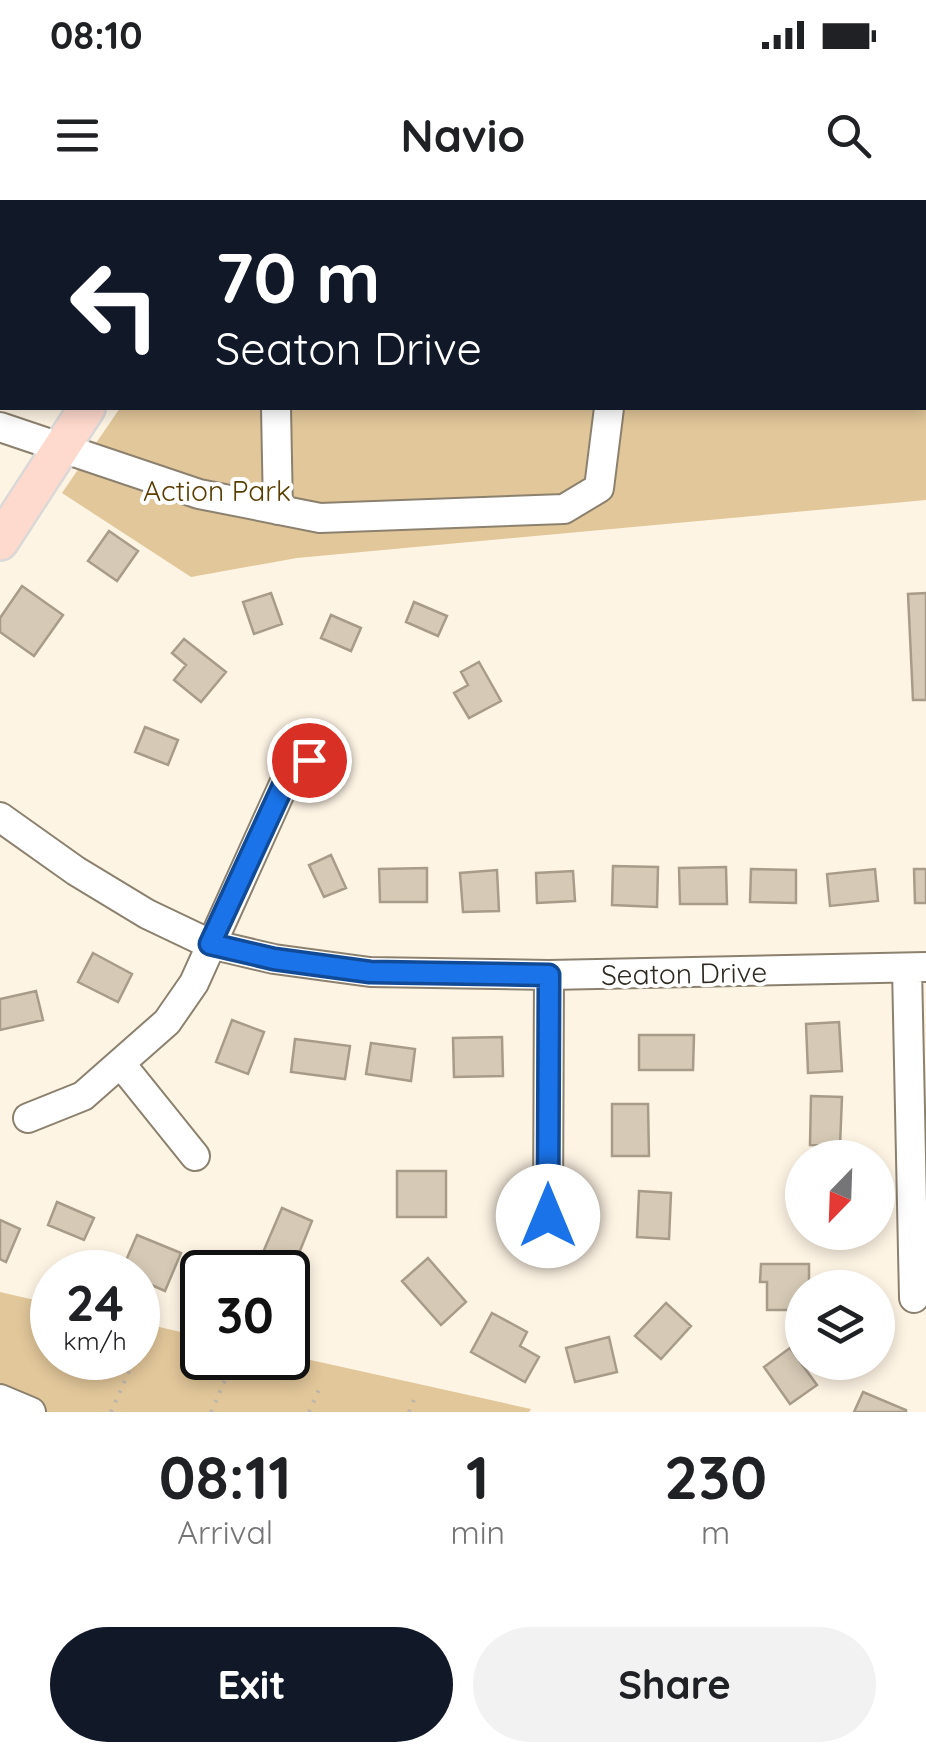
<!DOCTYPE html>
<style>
:root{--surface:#fff;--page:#f2f2f2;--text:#202124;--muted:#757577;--accent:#111827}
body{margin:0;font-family:Quicksand,sans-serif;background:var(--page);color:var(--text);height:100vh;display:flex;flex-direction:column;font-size:38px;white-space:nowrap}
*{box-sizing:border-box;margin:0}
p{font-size:32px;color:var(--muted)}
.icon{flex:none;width:55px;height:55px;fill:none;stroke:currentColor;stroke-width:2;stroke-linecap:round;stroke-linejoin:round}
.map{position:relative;height:1212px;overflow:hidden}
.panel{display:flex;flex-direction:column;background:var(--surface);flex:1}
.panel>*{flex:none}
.hud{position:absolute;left:0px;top:0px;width:928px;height:210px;box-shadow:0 5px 15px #0003;background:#111827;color:#fff;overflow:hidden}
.needle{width:65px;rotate:203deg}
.fabs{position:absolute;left:785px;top:940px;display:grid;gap:20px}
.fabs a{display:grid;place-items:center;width:110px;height:110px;border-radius:50%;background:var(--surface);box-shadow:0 5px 15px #0003;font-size:50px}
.speed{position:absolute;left:30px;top:1050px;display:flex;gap:20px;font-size:50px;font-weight:700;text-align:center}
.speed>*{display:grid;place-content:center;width:130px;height:130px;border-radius:50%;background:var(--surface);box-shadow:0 5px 15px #0003;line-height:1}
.speed small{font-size:25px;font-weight:400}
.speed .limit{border:5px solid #111;border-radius:15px;background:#fff;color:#111}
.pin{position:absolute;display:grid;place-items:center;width:85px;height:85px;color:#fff;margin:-42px;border:5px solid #fff;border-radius:50%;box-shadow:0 2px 10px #0007}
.me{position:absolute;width:110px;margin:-55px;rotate:0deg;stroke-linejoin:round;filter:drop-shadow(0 0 8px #0008)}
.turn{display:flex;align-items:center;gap:35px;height:210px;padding:0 50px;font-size:45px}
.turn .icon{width:130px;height:130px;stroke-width:2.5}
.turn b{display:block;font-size:70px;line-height:85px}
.eta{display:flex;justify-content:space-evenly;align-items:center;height:170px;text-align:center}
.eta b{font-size:60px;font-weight:800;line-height:70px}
.cta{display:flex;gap:20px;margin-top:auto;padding:20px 50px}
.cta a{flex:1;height:115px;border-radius:60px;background:var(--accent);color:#fff;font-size:40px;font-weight:800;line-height:115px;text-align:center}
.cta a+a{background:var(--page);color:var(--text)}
.status{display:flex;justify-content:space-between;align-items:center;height:70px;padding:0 50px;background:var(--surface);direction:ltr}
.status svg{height:28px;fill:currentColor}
header{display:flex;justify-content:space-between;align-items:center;height:130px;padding:0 50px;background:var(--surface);font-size:45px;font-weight:800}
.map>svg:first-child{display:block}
</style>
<div class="status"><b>08:10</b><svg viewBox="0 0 49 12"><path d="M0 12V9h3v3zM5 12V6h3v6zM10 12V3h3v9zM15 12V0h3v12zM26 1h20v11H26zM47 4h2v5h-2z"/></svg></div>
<header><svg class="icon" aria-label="menu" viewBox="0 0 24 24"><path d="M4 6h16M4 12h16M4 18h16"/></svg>Navio<svg class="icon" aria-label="search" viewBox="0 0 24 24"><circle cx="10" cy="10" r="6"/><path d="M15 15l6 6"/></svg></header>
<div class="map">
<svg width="926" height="1212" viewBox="0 0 926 1212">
<rect width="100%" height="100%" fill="#fef4e4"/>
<path fill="#e2c79a" d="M257 0H926V300L297 358 191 377 62 293 120 208H925V2H255Z
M0 1092 52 1104V1158H138V1122L202 1137V1158L288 1155 531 1209 529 1212H0Z"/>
<path fill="#d6cab6" stroke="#a89c89" stroke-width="2.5" d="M109 331 138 351 117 381 88 361Z
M22 386 63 415 34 456 0 432V418Z
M271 393 282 424 254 434 243 402Z
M926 393V500H913L908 394Z
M414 402 447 416 438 436 406 422Z
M331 415 361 428 351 451 321 438Z
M184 439 226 472 201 502 174 480 186 465 172 453Z
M479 462 501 501 469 518 454 493 468 485 461 472Z
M145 527 178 540 168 565 135 552Z
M331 655 346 688 324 697 309 665Z
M613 666 658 667 657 707 612 705Z
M726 667 727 704H680L679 668Z
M427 668V702H380L379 669Z
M751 669 796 670V703L750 702Z
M875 669 878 701 830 706 827 674Z
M914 669H926V703H915Z
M497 670 499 711 463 712 460 673Z
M573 671 575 701 537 703 536 673Z
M93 753 132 774 118 802 78 782Z
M36 791 43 820 0 830V799Z
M232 820 264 832 248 874 216 862Z
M839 822 842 871 808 873 806 824Z
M639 835H694L693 870H639Z
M502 837 503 876 454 877 453 838Z
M295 839 350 846 345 879 291 872Z
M371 843 415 849 411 881 366 874Z
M811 896 842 897 840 946 810 945Z
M612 904H648L649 956H612Z
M397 971H446V1017H397Z
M639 991 671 993 669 1039 637 1037Z
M57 1002 94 1018 84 1040 48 1025Z
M282 1008 312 1021 295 1063 264 1050Z
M0 1020 20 1029 6 1062 0 1059Z
M137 1035 181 1053 165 1091 138 1079V1072H121Z
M428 1058 466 1102 441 1125 402 1081Z
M761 1064H809V1088H802V1110H767V1082H760Z
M666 1103 691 1126 661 1159 635 1136Z
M492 1113 527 1132 520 1146 539 1157 525 1182 471 1152Z
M609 1137 617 1172 575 1182 566 1148Z
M790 1148 817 1185 790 1204 764 1167Z
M863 1192 906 1210V1212H854Z"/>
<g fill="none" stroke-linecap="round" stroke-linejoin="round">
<defs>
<path id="minor" d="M616 2V0
M276 208 278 310
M0 227 199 294 320 318 564 309 599 288 609 208
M0 617 76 671 147 714 210 744 274 759 370 772 549 775 926 767
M907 768 914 1098
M121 864 195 956
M28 918 83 896 167 822 194 783 288 575 309 560
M548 1016 549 775
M0 1199 31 1212"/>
<path id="major" d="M224 2 226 0
M0 342 87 208"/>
</defs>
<use href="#minor" stroke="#8c816e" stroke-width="32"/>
<use href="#major" stroke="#dad9d7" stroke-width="40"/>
<path stroke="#beb6a8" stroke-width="4" stroke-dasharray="2.5 8" stroke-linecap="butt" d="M138 1151 143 1138
M111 1212 135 1158
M211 1212 234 1160
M309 1212 321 1185
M409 1212 416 1195"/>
<use href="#minor" stroke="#fff" stroke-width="28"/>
<use href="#major" stroke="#fed9cd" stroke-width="35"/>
</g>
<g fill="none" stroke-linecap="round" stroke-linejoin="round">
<defs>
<path id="route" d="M309 560 288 575 210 744 274 759 370 772 549 775 548 1016"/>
</defs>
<use href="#route" stroke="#114b97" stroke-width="25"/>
<use href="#route" stroke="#1a73e8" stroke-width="18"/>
</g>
<g text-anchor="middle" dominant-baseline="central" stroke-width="8" stroke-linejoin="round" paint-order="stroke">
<g font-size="28" fill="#5a3e00" stroke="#fff">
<text x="217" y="290">Action Park</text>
</g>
<g font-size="28" fill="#2f2b23" stroke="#fff">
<text transform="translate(684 773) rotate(-1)">Seaton Drive</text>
</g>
</g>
</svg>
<div class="fabs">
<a><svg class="needle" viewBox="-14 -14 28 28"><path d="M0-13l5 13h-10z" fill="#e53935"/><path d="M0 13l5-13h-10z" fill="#757577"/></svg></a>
<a><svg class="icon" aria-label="layers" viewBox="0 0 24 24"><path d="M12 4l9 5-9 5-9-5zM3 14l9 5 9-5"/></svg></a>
</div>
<div class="speed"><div>24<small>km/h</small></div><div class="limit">30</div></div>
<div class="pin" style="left:309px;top:560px;background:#d93025"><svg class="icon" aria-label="arrive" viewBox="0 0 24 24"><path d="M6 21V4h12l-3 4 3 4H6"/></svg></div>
<svg class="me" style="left:548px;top:1016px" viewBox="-20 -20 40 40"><circle r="19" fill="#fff"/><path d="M0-13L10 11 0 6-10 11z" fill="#1a73e8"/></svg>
<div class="hud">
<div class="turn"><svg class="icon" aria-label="left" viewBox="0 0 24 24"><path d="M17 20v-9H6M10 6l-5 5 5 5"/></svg><div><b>70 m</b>Seaton Drive</div></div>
</div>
</div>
<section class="panel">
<div class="eta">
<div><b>08:11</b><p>Arrival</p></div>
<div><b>1</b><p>min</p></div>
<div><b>230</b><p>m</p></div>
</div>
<div class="cta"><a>Exit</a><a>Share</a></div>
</section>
